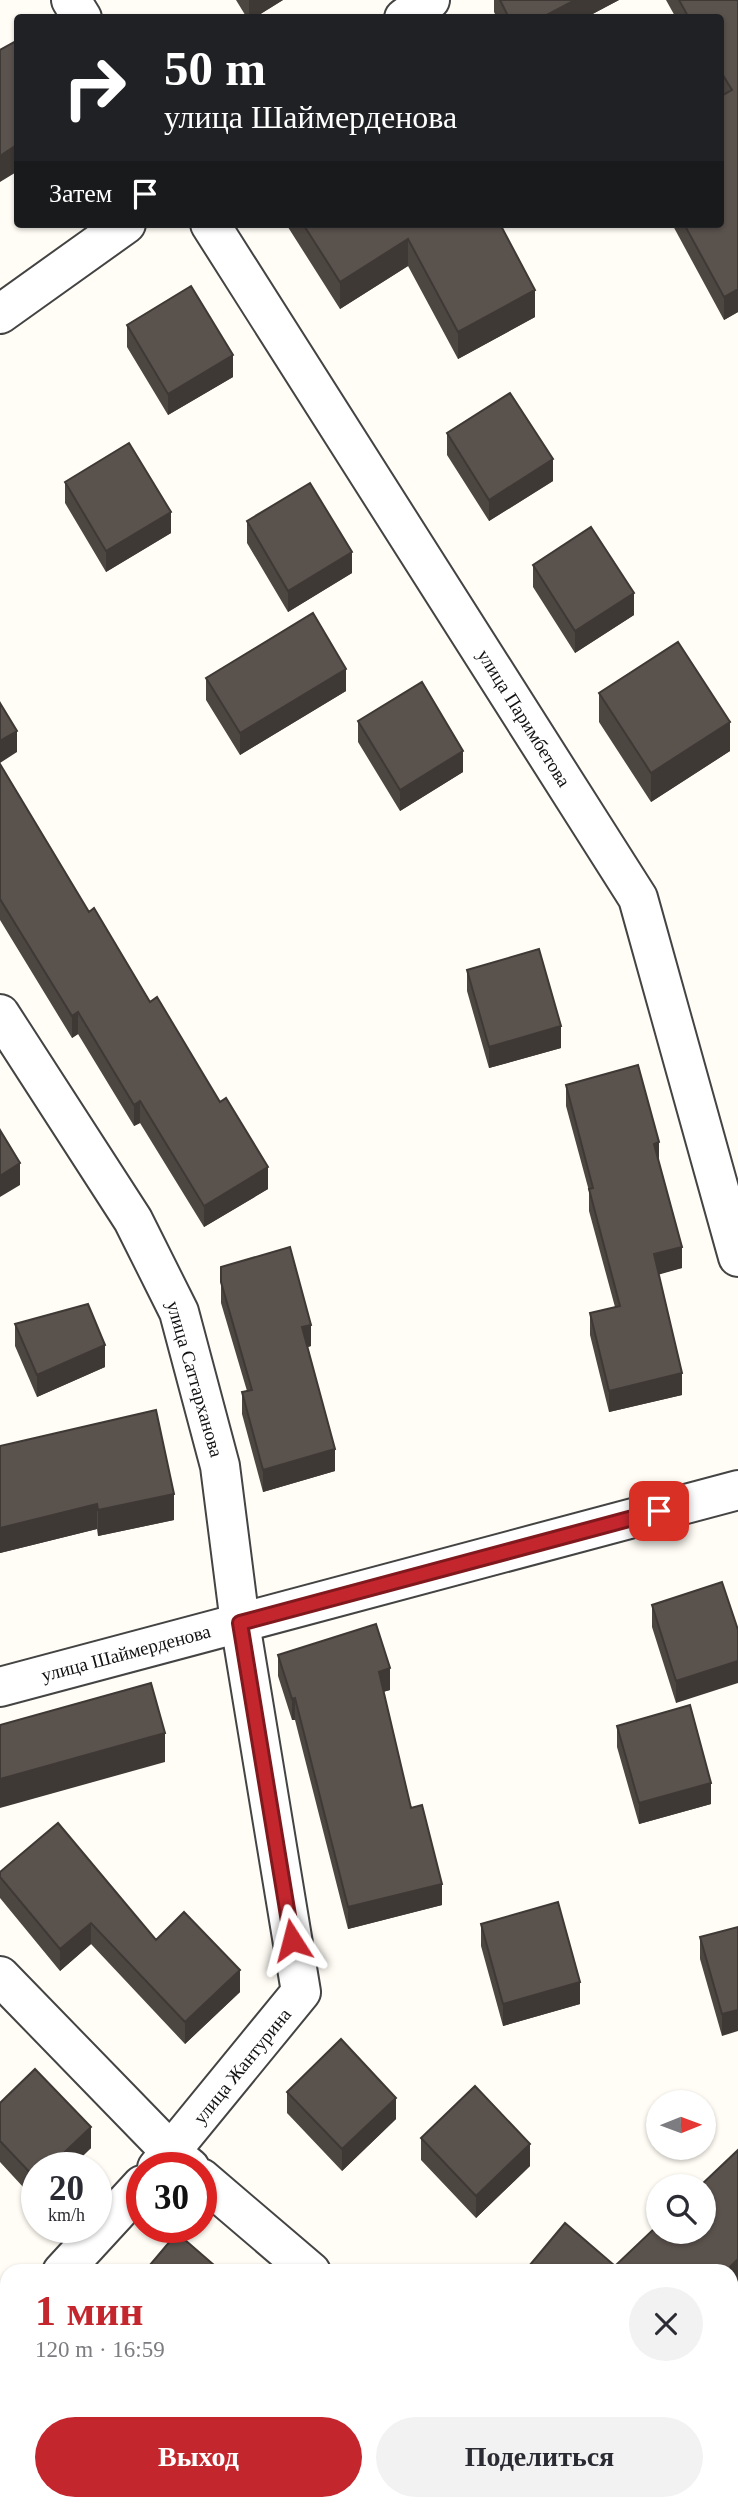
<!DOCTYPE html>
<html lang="ru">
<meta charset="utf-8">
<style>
:root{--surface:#fff;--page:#f2f2f3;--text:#2b2b33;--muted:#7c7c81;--accent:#c4262e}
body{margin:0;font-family:"Times New Roman",serif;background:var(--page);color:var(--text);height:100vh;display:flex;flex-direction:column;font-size:26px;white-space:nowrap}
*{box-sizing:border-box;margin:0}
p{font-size:23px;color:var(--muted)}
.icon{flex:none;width:38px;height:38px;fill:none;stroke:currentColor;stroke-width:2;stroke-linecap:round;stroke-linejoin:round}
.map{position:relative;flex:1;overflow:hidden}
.drawer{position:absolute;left:0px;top:2264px;width:738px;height:247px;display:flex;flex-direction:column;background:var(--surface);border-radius:21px 21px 0 0;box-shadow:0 2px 5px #0004}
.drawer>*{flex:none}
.banner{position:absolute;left:14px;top:14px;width:710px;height:214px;border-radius:7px;box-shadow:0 2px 5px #0004;background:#202124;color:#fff;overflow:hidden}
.needle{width:46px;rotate:89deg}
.buttons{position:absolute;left:646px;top:2090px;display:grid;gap:14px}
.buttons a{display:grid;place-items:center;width:70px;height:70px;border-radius:50%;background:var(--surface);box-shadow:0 2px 5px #0004;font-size:35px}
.speed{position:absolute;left:21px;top:2152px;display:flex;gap:14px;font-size:35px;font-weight:700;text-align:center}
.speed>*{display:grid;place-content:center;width:91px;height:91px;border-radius:50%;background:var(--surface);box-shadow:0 2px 5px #0004;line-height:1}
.speed small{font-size:18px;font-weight:400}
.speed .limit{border:10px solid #d22;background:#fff;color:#111}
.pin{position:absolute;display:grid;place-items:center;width:60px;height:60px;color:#fff;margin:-30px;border-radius:14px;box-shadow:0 4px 10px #0006}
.me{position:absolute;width:77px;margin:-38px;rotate:351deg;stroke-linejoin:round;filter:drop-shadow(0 0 5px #0008)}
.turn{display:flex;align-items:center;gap:24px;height:147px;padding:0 35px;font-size:32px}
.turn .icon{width:91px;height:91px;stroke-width:2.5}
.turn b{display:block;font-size:49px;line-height:60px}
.then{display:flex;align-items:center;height:66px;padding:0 35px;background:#0003;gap:14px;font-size:26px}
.round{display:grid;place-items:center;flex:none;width:74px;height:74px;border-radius:37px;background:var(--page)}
.head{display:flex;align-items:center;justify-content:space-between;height:119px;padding:0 35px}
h1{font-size:42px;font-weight:600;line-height:52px;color:var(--accent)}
.cta{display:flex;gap:14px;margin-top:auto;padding:14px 35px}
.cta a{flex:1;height:80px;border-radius:42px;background:var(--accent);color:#fff;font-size:28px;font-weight:600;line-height:80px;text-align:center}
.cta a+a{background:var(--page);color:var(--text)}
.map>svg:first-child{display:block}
</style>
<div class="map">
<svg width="738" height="2511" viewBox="0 0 738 2511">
<rect width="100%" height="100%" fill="#fffdf5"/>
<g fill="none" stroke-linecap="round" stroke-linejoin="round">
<defs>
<path id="minor" d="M71 0 82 18
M404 18 430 0
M210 224 638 898 738 1257
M0 314 126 224
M0 1014 133 1220 179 1312 220 1466 240 1623 301 1992 157 2168
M0 1976 172 2153 190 2168
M201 2178 311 2272
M62 2272 142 2185
M0 2338 7 2330
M732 2400 738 2393
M584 2504 592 2511
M624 2511 631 2504"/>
<path id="tertiary" d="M0 1687 738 1490"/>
</defs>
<use href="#minor" stroke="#444" stroke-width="42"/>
<use href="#tertiary" stroke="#444" stroke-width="42"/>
<use href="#minor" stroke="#fff" stroke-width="38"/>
<use href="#tertiary" stroke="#fff" stroke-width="38"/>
</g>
<path fill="#4d4742" d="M236 0H283L254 18H247Z
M494 0H619L585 18H497L494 12Z
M666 0H738V312L724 320 672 224H721V18H676Z
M286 224H500L535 317 458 359 408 266 340 309Z
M127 325 233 377 168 415 127 347Z
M447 433 553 481 489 521 447 455Z
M65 482 171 533 106 572 65 503Z
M247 521 352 573 288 612 247 543Z
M533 565 634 615 575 653 533 587Z
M206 678 346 691 240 755 206 700Z
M599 693 730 751 651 802 599 722Z
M358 721 463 772 400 811 358 742Z
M0 764 89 912 150 1002 268 1189 204 1227 140 1123 134 1126 78 1034 72 1038 0 920Z
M467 970 561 1048 489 1068 467 991Z
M566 1085 659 1162 682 1268 658 1274 682 1395 609 1412 590 1335V1313L615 1307 589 1211V1191L566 1106Z
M221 1267 311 1346 307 1347 335 1471 263 1492 242 1414V1392L247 1391 221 1303Z
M15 1324 105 1367 37 1397 15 1346Z
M0 1446 174 1520 98 1536 97 1529 0 1553Z
M652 1605 738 1630 676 1703 652 1627Z
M278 1655 390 1690 383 1692 411 1808 442 1905 348 1929 295 1720H292L278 1676Z
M617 1726 711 1804 639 1824 617 1747Z
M0 1872 156 1940 240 1992 185 2044 91 1944 60 1971 0 1898Z
M481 1924 580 2004 503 2026 481 1946Z
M738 1927 722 2036 700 1959V1937Z
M287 2092 396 2119 342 2171 287 2113Z
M0 2103 91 2148 36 2201 0 2162Z
M421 2138 530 2166 476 2218 421 2160Z
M7 2418V2504H56L49 2511H0V2425Z
M738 2451V2511H726L720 2504H732V2458Z
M306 2504H386L380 2511H314Z"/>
<path fill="#3f3936" d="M249 0H283L254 18H249Z
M575 0H619L585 18H541Z
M18 144V171L0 182V156Z
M408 239V266L340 309V282Z
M738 289V312L724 320V297Z
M535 290V317L458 359V332Z
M233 355V377L168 415V394Z
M553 459V481L489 521V500Z
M171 512V533L106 572V551Z
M352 552V573L288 612V591Z
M634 593V615L575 653V631Z
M346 669V691L240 755V733Z
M730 722V751L651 802V773Z
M17 731V752L0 763V741Z
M463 751V772L400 811V790Z
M78 1012V1034L72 1038V1016Z
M561 1026V1048L489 1068V1047Z
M140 1101V1123L134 1126V1105Z
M659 1142V1164L654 1144Z
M20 1163V1185L0 1197V1176Z
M268 1167V1189L204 1227V1206Z
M682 1247V1268L654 1276V1254Z
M311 1325V1346L302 1349V1327Z
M105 1345V1367L37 1397V1375Z
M682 1373V1395L609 1412V1391Z
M335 1449V1471L263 1492V1470Z
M174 1494V1520L98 1536V1510Z
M97 1504V1529L0 1553V1528Z
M738 1661V1683L676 1703V1681Z
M390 1668V1690L379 1693V1672Z
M295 1698V1720H292V1699Z
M165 1733V1762L0 1808V1779Z
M711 1783V1804L639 1824V1803Z
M442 1884V1905L348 1929V1907Z
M91 1923V1944L60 1971V1949Z
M240 1970V1992L185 2044V2022Z
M580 1982V2004L503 2026V2004Z
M738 2010V2031L722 2036V2014Z
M396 2098V2119L342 2171V2149Z
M91 2127V2148L70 2168H48Z
M530 2144V2166L476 2218V2196Z
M738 2259V2281L732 2287V2272H725Z
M34 2504H56L49 2511H27Z
M366 2504H386L380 2511H360Z"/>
<path fill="#5a524d" stroke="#3f3936" stroke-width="2" d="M500 0H575L541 18H509Z
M679 0H738V289L724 297 684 224H721V96L732 90 721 72V18H689Z
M18 40V144L0 156V50Z
M303 224H500L535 290 458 332 408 239 340 282Z
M191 286 233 355 168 394 127 325Z
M510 393 553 459 489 500 447 433Z
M129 443 171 512 106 551 65 482Z
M310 483 352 552 288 591 247 521Z
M591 527 634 593 575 631 533 565Z
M313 613 346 669 240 733 206 678Z
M678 642 730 722 651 773 599 693Z
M422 682 463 751 400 790 358 721Z
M0 703 17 731 0 741Z
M0 764 89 912 94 908 150 1002 157 997 220 1102 226 1098 268 1167 204 1206 140 1101 134 1105 78 1012 72 1016 0 899Z
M539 949 561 1026 489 1047 467 970Z
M638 1065 659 1142 654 1144 682 1247 654 1254 682 1373 609 1391 590 1313 620 1306 589 1189 593 1188 566 1085Z
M0 1130 20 1163 0 1176Z
M290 1247 311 1325 302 1327 335 1449 263 1470 242 1392 252 1390 221 1282V1267Z
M88 1304 105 1345 37 1375 15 1324Z
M156 1410 174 1494 98 1510 97 1504 0 1528V1446Z
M722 1582 738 1630V1661L676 1681 652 1605Z
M376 1624 390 1668 379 1672 411 1808 422 1805 442 1884 348 1907 295 1698 292 1699 278 1655Z
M151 1683 165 1733 0 1779V1725Z
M690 1705 711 1783 639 1803 617 1726Z
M58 1823 156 1940 184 1912 240 1970 185 2022 91 1923 60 1949 0 1877V1872Z
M558 1902 580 1982 503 2004 481 1924Z
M738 1927V2010L722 2014 700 1937Z
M341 2039 396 2098 342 2149 287 2092Z
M35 2069 91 2127 48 2168H37L36 2179 0 2141V2103Z
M475 2086 530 2144 476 2196 421 2138Z
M738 2150V2259L725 2272H524L565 2223 615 2266 658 2225V2231H704V2186H700Z
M177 2233 222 2272H144Z
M7 2418V2502L0 2495V2425Z
M738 2451V2501L732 2495V2458Z
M9 2504H34L27 2511H15Z
M329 2504H366L360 2511H336Z"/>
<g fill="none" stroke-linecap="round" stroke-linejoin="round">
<defs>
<path id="route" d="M292 1940 240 1623 659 1511"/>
</defs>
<use href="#route" stroke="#7f191e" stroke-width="18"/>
<use href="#route" stroke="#c4262e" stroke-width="12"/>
</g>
<g text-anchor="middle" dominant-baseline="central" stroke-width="7" stroke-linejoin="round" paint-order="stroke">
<g font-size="19" fill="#111" stroke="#fff">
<text transform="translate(524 718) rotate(58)">улица Паримбетова</text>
<text transform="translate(195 1379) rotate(74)">улица Саттарханова</text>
<text transform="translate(126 1653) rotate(-15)">улица Шаймерденова</text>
<text transform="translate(242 2066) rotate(-51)">улица Жантурина</text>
</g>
</g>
</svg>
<div class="buttons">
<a><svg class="needle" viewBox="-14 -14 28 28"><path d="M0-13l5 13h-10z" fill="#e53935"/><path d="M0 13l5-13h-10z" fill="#7c7c81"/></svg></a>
<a><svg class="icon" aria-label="search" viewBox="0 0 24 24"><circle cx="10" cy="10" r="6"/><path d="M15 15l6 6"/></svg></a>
</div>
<div class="speed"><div>20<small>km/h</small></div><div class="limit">30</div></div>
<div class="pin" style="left:659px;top:1511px;background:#d93025"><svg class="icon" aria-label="arrive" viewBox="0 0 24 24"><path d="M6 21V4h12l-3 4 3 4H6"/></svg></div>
<svg class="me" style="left:292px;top:1940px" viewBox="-20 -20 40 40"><path d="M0-17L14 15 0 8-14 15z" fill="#c4262e" stroke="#fff" stroke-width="4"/></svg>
<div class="banner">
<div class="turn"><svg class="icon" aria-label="right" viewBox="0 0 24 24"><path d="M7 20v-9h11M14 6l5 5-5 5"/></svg><div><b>50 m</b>улица Шаймерденова</div></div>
<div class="then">Затем<svg class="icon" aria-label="arrive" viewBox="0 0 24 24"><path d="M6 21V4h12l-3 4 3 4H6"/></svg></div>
</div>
<section class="drawer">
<div class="head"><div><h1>1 мин</h1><p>120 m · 16:59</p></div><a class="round"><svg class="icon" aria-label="close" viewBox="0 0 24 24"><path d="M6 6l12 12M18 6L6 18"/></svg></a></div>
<div class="cta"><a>Выход</a><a>Поделиться</a></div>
</section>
</div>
